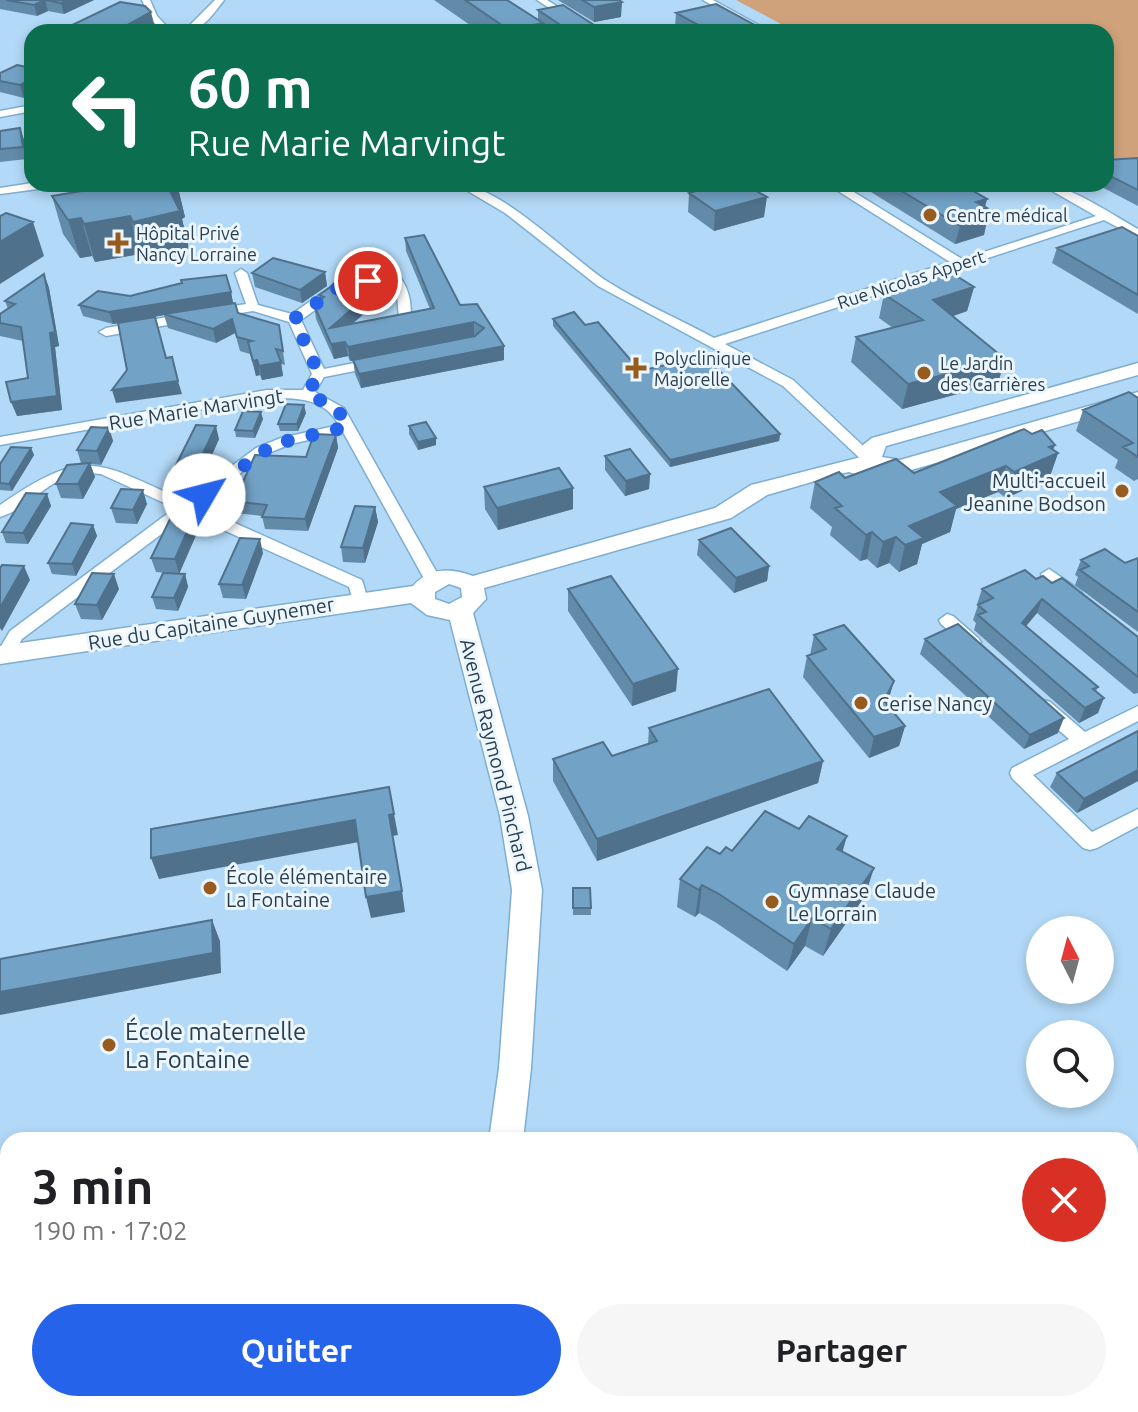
<!DOCTYPE html>
<html lang="fr">
<meta charset="utf-8">
<style>
:root{--surface:#fff;--page:#f6f6f6;--text:#202124;--muted:#757577;--accent:#2563eb}
body{margin:0;font-family:Ubuntu,sans-serif;background:var(--page);color:var(--text);height:100vh;display:flex;flex-direction:column;font-size:30px;white-space:nowrap}
*{box-sizing:border-box;margin:0}
p{font-size:26px;color:var(--muted)}
.icon{flex:none;width:44px;height:44px;fill:none;stroke:currentColor;stroke-width:2;stroke-linecap:round;stroke-linejoin:round}
.map{position:relative;flex:1;overflow:hidden}
.panel{position:absolute;left:0px;top:1132px;width:1138px;height:280px;display:flex;flex-direction:column;background:var(--surface);border-radius:24px 24px 0 0;box-shadow:0 4px 12px #0003}
.panel>*{flex:none}
.top-card{position:absolute;left:24px;top:24px;width:1090px;height:168px;border-radius:24px;box-shadow:0 4px 12px #0003;background:#0b6e4f;color:#fff;overflow:hidden}
.needle{width:52px;rotate:354deg}
.controls{position:absolute;left:1026px;top:916px;display:grid;gap:16px}
.controls a{display:grid;place-items:center;width:88px;height:88px;border-radius:50%;background:var(--surface);box-shadow:0 4px 12px #0003;font-size:40px}
.pin{position:absolute;display:grid;place-items:center;width:68px;height:68px;color:#fff;margin:-34px;border:4px solid #fff;border-radius:50%;box-shadow:0 2px 8px #0007}
.me{position:absolute;width:88px;margin:-44px;rotate:53deg;stroke-linejoin:round;filter:drop-shadow(0 0 6px #0008)}
.turn{display:flex;align-items:center;gap:28px;height:168px;padding:0 32px;font-size:36px}
.turn .icon{width:104px;height:104px;stroke-width:2.5}
.turn b{display:block;font-size:56px;line-height:68px}
.round{display:grid;place-items:center;flex:none;width:84px;height:84px;border-radius:42px;background:var(--page)}
.overview{display:flex;align-items:center;justify-content:space-between;height:136px;padding:0 32px}
h1{font-size:48px;font-weight:700;line-height:60px}
.cta{display:flex;gap:16px;margin-top:auto;padding:16px 32px}
.cta a{flex:1;height:92px;border-radius:48px;background:var(--accent);color:#fff;font-size:32px;font-weight:700;line-height:92px;text-align:center}
.cta a+a{background:var(--page);color:var(--text)}
.map>svg:first-child{display:block}
</style>
<div class="map">
<svg width="1138" height="1412" viewBox="0 0 1138 1412">
<rect width="100%" height="100%" fill="#b2d9f7"/>
<path fill="#d0a27c" d="M736 0H1138V171L1106 154V32H796Z"/>
<g fill="none" stroke-linecap="round" stroke-linejoin="round">
<defs>
<path id="street" d="M142 0H150L157 16 172 32H164L150 19Z
M215 0H224C214 13 202 32 183 32Z
M537 0H547L597 32H586Z
M703 0H713L771 32H759Z
M32 105V111L0 117V111Z
M32 183 59 184 53 187 0 194V188Z
M456 184C499 184 568 255 605 280 639 302 679 319 714 338L950 262 827 184H841L962 259 1096 216 1040 184C1069 184 1112 215 1138 229V238L1104 220 725 344 793 380 876 458V464H866L783 386 598 286 505 213Z
M241 269 247 273 258 305 292 314 338 282 393 272C408 280 413 305 410 321L399 318 397 295 389 280 346 288 301 320 324 369 375 359 382 363 375 367 324 377 315 392 344 408 441 580 439 584H427L343 432 291 444 266 454 197 506 362 580 368 600 366 604H354L349 587 188 514 22 639 11 658 0 659V648L10 631 175 508 101 474C48 469 40 504 0 517V505C86 446 96 461 185 501L256 448 281 438 339 425C324 397 296 398 267 398L0 445V437L267 390H303L312 374 289 322 253 311 215 317 209 313 215 309 246 304 235 273Z
M190 313 196 317 195 320 106 336 99 332 106 328Z
M1049 569 1081 591 1083 595 1081 599H1069L1043 578 1041 574Z
M947 614 953 616 978 638 981 642 978 646H966L941 624 939 620Z
M1044 700 1050 702 1085 732 1138 706V721L1033 775 1092 832 1138 809V826L1097 848 1090 850 1083 848 1012 778 1010 773 1012 768 1069 739 1038 712 1035 707 1038 702Z"/>
<path id="secondary" d="M1138 363V375L886 446 882 457 900 460 1138 392V404L901 473 874 468 858 475 849 472 839 474 767 495 731 518 484 588 486 599 473 613 528 816 542 890 531 1068 523 1140H489L499 1068 512 890 500 816 450 620 427 615 411 603 0 664V646L413 586C430 567 450 568 473 576L715 508 751 485 861 457 863 445 872 438ZM449 584 461 588 462 597 449 604 435 599V592Z
M478 1404H518L519 1412H479Z"/>
</defs>
<use href="#street" stroke="#7daed2" stroke-width="3"/>
<use href="#secondary" stroke="#7daed2" stroke-width="3"/>
<use href="#street" fill="#fff" fill-rule="evenodd"/>
<use href="#secondary" fill="#fff" fill-rule="evenodd"/>
</g>
<path fill="#628baa" d="M0 0H94L64 14 48 11 37 16 0 9Z
M434 0H507L538 20V10L605 32H480Z
M558 0H619L621 17 594 22Z
M676 13 768 32H682L675 28Z
M32 68V93L24 98 0 92V73Z
M20 128 24 140 27 159 0 162V131Z
M1138 158V206L1096 184H1106V160Z
M79 184H177L185 217 182 219 189 249 143 260 140 254 95 262 92 256 80 258 63 234 52 196 81 191Z
M858 184H961L987 199 985 207 987 208 984 235 955 244Z
M689 193 764 217 714 231 688 212Z
M1138 236V314L1052 263 1057 248Z
M405 238 460 305 477 304 504 360 361 388 355 374 353 360 350 361 348 356 334 359 316 319 314 305 320 300 319 295 384 296 353 323 430 309 406 251Z
M325 272 327 286 302 303 255 287 252 273Z
M44 274 49 288 59 346 55 347 62 410 17 416 28 378 23 341 0 336V314L8 309 5 301Z
M974 287 967 311 953 316 1005 359 998 383 902 409 851 362 856 337 893 328 879 318 884 294Z
M231 292 233 303 238 313 279 325 285 365 281 364 283 376 262 380 260 375 256 376 250 354 240 351 235 333 216 343 168 328 164 315 113 324 83 316 79 305 130 296Z
M553 319 585 325 640 371 780 434 779 441 670 467 553 326Z
M1138 398V479L1134 481 1115 468 1118 460 1076 431 1083 410Z
M306 413 298 431H280L278 424Z
M263 419 255 438 236 437 235 430Z
M409 426 436 445 418 450 409 434Z
M109 428 113 441 101 465 90 464 95 477 83 499 61 498 56 484 81 463 77 450Z
M1032 434 1058 453 1049 479 1006 498 998 492 956 509 950 532 922 544 917 564 899 572 889 563 877 568 867 559 860 561 830 535 832 527 810 508 815 482 914 473Z
M336 435 338 448 308 531 265 529 262 516 226 512 222 500 242 484 306 457Z
M219 439 199 484 177 485 173 471Z
M31 448 34 455 12 491 0 490V464Z
M605 456 650 474 649 489 625 496 605 470Z
M484 487 573 488V509L498 530 485 509Z
M47 494 51 506 28 544 6 543 2 532Z
M147 504 137 524 116 523 111 508Z
M375 507 378 522 365 563 343 562 341 547Z
M93 525 97 536 76 576 52 574 48 563Z
M197 533 179 574 156 572 151 558Z
M699 540 769 566 767 581 734 593 697 555Z
M263 553 246 599 223 598 219 584Z
M1138 558V632L1075 585 1078 577 1075 575 1081 560 1125 563Z
M185 574 188 587 178 611 156 609 152 597Z
M1036 579 1052 583 1138 637V693L1134 694 1037 613 1026 626 1098 687 1096 691 1098 713 1079 723 974 630 976 623 973 620 978 605 977 604 982 589Z
M119 589 102 620 81 619 75 604Z
M568 589 676 691 632 706 568 611Z
M814 635 894 681 887 704 905 726 899 746 869 758 803 677 807 656 810 655Z
M925 639 1058 733 1024 749 920 654Z
M649 728 823 761 818 783 597 861 553 781V759L612 756 648 744Z
M1138 731V781L1077 813 1050 787 1057 773Z
M732 851 842 852 865 896 823 956 805 946 787 971 715 922 699 913 695 917 677 907 680 879 720 854Z
M573 888H590L591 915H573Z
M1138 1172V1332L1134 1336 1130 1334V1192Z"/>
<path fill="#50718b" d="M45 0 48 11 37 16 34 5Z
M68 0H94L64 14 61 3Z
M622 2 621 17 594 22V7Z
M151 12 155 28 147 32H121L120 29Z
M543 23V32H510L509 30Z
M32 79V93L24 98 20 85Z
M20 128 24 140 27 159 23 147Z
M171 184H177L185 217 182 219 189 249 143 260 133 222Z
M767 197 764 217 714 231 715 211Z
M987 199 984 209 987 208 985 218 988 217 984 235 955 244 960 226 976 202Z
M130 216 140 254 95 262 84 224Z
M81 218 92 256 80 258 68 220Z
M33 222 44 256 0 284V242Z
M325 272 327 286 302 303 300 290Z
M44 274 49 288 59 346 55 347 62 410 17 416 11 402 57 396Z
M382 283 384 296 332 342 330 328Z
M974 287 967 311 928 325 933 300Z
M231 292 233 303 113 324 109 312Z
M232 319 235 333 216 343 213 329Z
M474 322V336L350 361 348 347Z
M345 342 348 356 334 359 331 344Z
M504 346V360L361 388 359 374Z
M1005 359 998 383 902 409 908 384Z
M257 360 260 375 256 376 253 361Z
M281 362 283 376 262 380 259 366Z
M178 381 182 394 116 403 112 390Z
M304 405 306 413 298 431 297 424Z
M261 412 263 419 255 438 253 431Z
M216 426 219 439 199 484 195 470Z
M109 428 113 441 101 465 97 451Z
M780 434 779 441 670 467V460Z
M336 435 338 448 308 531 305 519Z
M436 438V445L418 450V442Z
M1055 445 1051 456 1058 453 1049 479 1006 498 1014 472 1049 447Z
M31 448 34 455 12 491 9 484Z
M90 463 95 477 83 499 78 484Z
M1006 466 998 492 956 509 950 532 922 544 917 564 899 572 909 526 940 492Z
M650 474 649 489 625 496 626 481Z
M573 488V509L498 530 497 508Z
M143 490 147 504 137 524 133 510Z
M47 494 51 506 28 544 23 533Z
M375 507 378 522 365 563 363 548Z
M193 518 197 533 179 574 175 559Z
M93 525 97 536 76 576 72 564Z
M872 532 867 559 860 561 866 535Z
M896 537 889 563 877 568 883 542Z
M260 539 263 553 246 599 242 585Z
M24 566 30 580 2 631 0 628V608Z
M769 566 767 581 734 593 736 578Z
M114 574 119 589 102 620 97 605Z
M185 574 188 587 178 611 174 598Z
M1042 599 1037 613 1017 637 1022 623Z
M678 669 676 691 632 706 633 684Z
M894 681 888 701 879 722 884 701Z
M1104 698 1098 713 1079 723 1085 708Z
M1064 718 1058 733 1024 749 1030 735Z
M905 726 899 746 869 758 874 737Z
M823 761 818 783 597 861V839Z
M1138 770V781L1077 813 1084 799Z
M394 814 398 835 392 836 389 815Z
M355 820 359 842 159 879 151 858Z
M847 836 839 864 837 849Z
M874 868 865 896 823 956 831 929Z
M702 885 699 913 695 917 699 890Z
M402 891 405 912 371 918 366 897Z
M812 918 805 946 787 971 794 944Z
M212 920 220 941 221 973 0 1015V992Z
M414 1404H417L418 1412H415Z"/>
<path fill="#72a2c6" stroke="#50718b" stroke-width="2" d="M6 0H68L61 3 45 0 34 5Z
M465 0H507L543 23 509 30Z
M582 0H619L622 2 594 7Z
M120 2 145 6 151 12 120 29 130 31 127 32H72L82 27 72 25Z
M716 4 768 32H711L676 13Z
M563 5 605 32H571L538 10Z
M17 65 32 68V79L20 85 0 81V73Z
M20 128 23 147 0 149V131Z
M1138 158V190L1106 174V160Z
M79 184H171L168 187 180 211 133 222 130 216 84 224 81 218 68 220 52 196 82 191Z
M720 184H744L767 197 715 211 689 193Z
M890 184H961L987 199 976 202 987 208 978 211 988 217 960 226Z
M6 213 33 222 0 242V216Z
M1122 227 1138 236V295L1057 248Z
M424 235 460 305 477 304 504 346 359 374 353 360 475 336 484 328 474 322 348 347 345 342 331 344 314 305 324 297 319 295 345 277 354 275 382 283 330 328 434 308 405 238Z
M273 258 325 272 300 290 252 273Z
M950 272 974 287 933 300 1005 359 908 384 856 337 923 320 884 294Z
M44 274 55 332 50 333 57 396 11 402 6 382 28 378 21 327 0 323V314L15 304 5 301Z
M226 275 231 292 109 312 79 305 98 291 130 296 182 283 181 280Z
M235 303 238 313 279 325 283 351 276 349 281 362 259 366 257 360 253 361 248 342 252 341 237 337 232 319 213 329 164 314Z
M574 312 585 325 598 322 640 371 700 357 718 369 780 434 670 460 553 319Z
M155 317 166 358 172 357 178 381 112 390 127 370 118 323Z
M1129 392 1138 398V457L1123 447 1133 443 1083 410Z
M286 404 304 405 297 424H278Z
M243 411 261 412 253 431 235 430Z
M426 422 436 438 418 442 409 426Z
M196 425 216 426 195 470 173 471Z
M91 427 109 428 97 451 77 450Z
M1024 429 1032 434 1042 430 1055 445 1049 447 1058 453 1014 472 1006 466 940 492 957 506 909 526 924 538 905 545 896 537 883 542 872 532 866 535 835 508 842 506 815 482 839 472 845 478 896 459 914 473Z
M314 434 336 435 305 519 262 517 267 505 222 500 229 483 242 484 255 455 306 457Z
M11 447 31 448 9 484 0 483V464Z
M630 449 650 474 626 481 605 456Z
M90 463 78 484H56L67 465Z
M559 468 573 488 497 508 484 487Z
M121 489 143 490 133 510 111 508Z
M26 493 47 494 23 533 2 532Z
M355 506 375 507 363 548 341 547Z
M171 517 193 518 175 559 151 558Z
M71 523 93 525 72 564 48 563Z
M731 528 769 566 736 578 699 540Z
M240 538 260 539 242 585 219 584Z
M1105 549 1125 563 1138 558V612L1080 570 1089 566 1081 560Z
M2 565 24 566 0 608V568Z
M1025 570 1036 579 1043 576 1052 583 1062 578 1138 637V677L1042 599 1022 623 1098 687 1093 689 1104 698 1085 708 978 615 986 612 978 605 993 598 982 589Z
M92 573 114 574 97 605 75 604Z
M163 573 185 574 174 598 152 597Z
M611 576 678 669 633 684 568 589Z
M958 624 1064 718 1030 735 925 639Z
M844 625 894 681 884 701 905 726 874 737 807 656 826 649 814 635Z
M769 689 823 761 597 839 553 759 603 742 612 756 657 741 649 728Z
M1138 731V770L1084 799 1057 773Z
M389 787 394 814 389 815 402 891 366 897 355 820 151 858V829Z
M765 811 799 829 809 816 847 836 837 849 874 868 831 929 812 918 794 944 719 894 702 885 699 890 680 879 707 847 720 854 726 847 732 851Z
M573 888H590L591 908H573Z
M212 920 213 953 0 992V959Z
M1138 1190V1314L1130 1309V1210Z
M284 1404H414L415 1412H250Z
M615 1404H729L756 1412H613Z"/>
<g fill="none" stroke-linecap="round" stroke-linejoin="round">
<path stroke="#2563eb" stroke-width="14" stroke-dasharray="0 25.2" d="M204 495 274 444 347 427 337 408 307 394 319 374 294 319 342 285 368 281"/>
</g>
<g fill="#975b1d" stroke="#ecf6fe" stroke-width="3">
<circle cx="930" cy="215" r="8"/>
<path d="M114 231h8v8h8v8h-8v8h-8v-8h-8v-8h8z"/>
<path d="M632 356h8v8h8v8h-8v8h-8v-8h-8v-8h8z"/>
<circle cx="924" cy="373" r="8"/>
<circle cx="1122" cy="491" r="8"/>
<circle cx="861" cy="703" r="8"/>
<circle cx="210" cy="888" r="8"/>
<circle cx="772" cy="902" r="8"/>
<circle cx="109" cy="1045" r="8"/>
</g>
<g text-anchor="middle" dominant-baseline="central" stroke-width="6" stroke-linejoin="round" paint-order="stroke">
<g font-size="18" fill="#2a3e4d" stroke="#ecf6fe" text-anchor="start">
<text x="946" y="215">Centre médical</text>
<text x="136" y="233">Hôpital Privé<tspan x="136" dy="21">Nancy Lorraine</tspan></text>
<text x="654" y="358">Polyclinique<tspan x="654" dy="21">Majorelle</tspan></text>
<text x="940" y="363">Le Jardin<tspan x="940" dy="21">des Carrières</tspan></text>
</g>
<g font-size="18" fill="#2a3e4d" stroke="#ecf6fe">
<text transform="translate(911 279) rotate(-18)">Rue Nicolas Appert</text>
</g>
<g font-size="20" fill="#2a3e4d" stroke="#ecf6fe">
<text transform="translate(196 409) rotate(-9)">Rue Marie Marvingt</text>
<text transform="translate(211 623) rotate(-9)">Rue du Capitaine Guynemer</text>
<text transform="translate(496 755) rotate(76)">Avenue Raymond Pinchard</text>
</g>
<g font-size="20" fill="#2a3e4d" stroke="#ecf6fe" text-anchor="start">
<text x="1106" y="480" text-anchor="end">Multi-accueil<tspan x="1106" dy="23">Jeanine Bodson</tspan></text>
<text x="877" y="703">Cerise Nancy</text>
<text x="226" y="876">École élémentaire<tspan x="226" dy="23">La Fontaine</tspan></text>
<text x="788" y="890">Gymnase Claude<tspan x="788" dy="23">Le Lorrain</tspan></text>
</g>
<g font-size="24" fill="#2a3e4d" stroke="#ecf6fe" text-anchor="start">
<text x="125" y="1031">École maternelle<tspan x="125" dy="28">La Fontaine</tspan></text>
</g>
</g>
</svg>
<div class="controls">
<a><svg class="needle" viewBox="-14 -14 28 28"><path d="M0-13l5 13h-10z" fill="#e53935"/><path d="M0 13l5-13h-10z" fill="#757577"/></svg></a>
<a><svg class="icon" aria-label="search" viewBox="0 0 24 24"><circle cx="10" cy="10" r="6"/><path d="M15 15l6 6"/></svg></a>
</div>
<div class="pin" style="left:368px;top:281px;background:#d93025"><svg class="icon" aria-label="arrive" viewBox="0 0 24 24"><path d="M6 21V4h12l-3 4 3 4H6"/></svg></div>
<svg class="me" style="left:204px;top:495px" viewBox="-20 -20 40 40"><circle r="19" fill="#fff"/><path d="M0-13L10 11 0 6-10 11z" fill="#2563eb"/></svg>
<div class="top-card">
<div class="turn"><svg class="icon" aria-label="left" viewBox="0 0 24 24"><path d="M17 20v-9H6M10 6l-5 5 5 5"/></svg><div><b>60 m</b>Rue Marie Marvingt</div></div>
</div>
<section class="panel">
<div class="overview"><div><h1>3 min</h1><p>190 m · 17:02</p></div><a class="round" style="background:#d93025;color:#fff"><svg class="icon" aria-label="close" viewBox="0 0 24 24"><path d="M6 6l12 12M18 6L6 18"/></svg></a></div>
<div class="cta"><a>Quitter</a><a>Partager</a></div>
</section>
</div>
